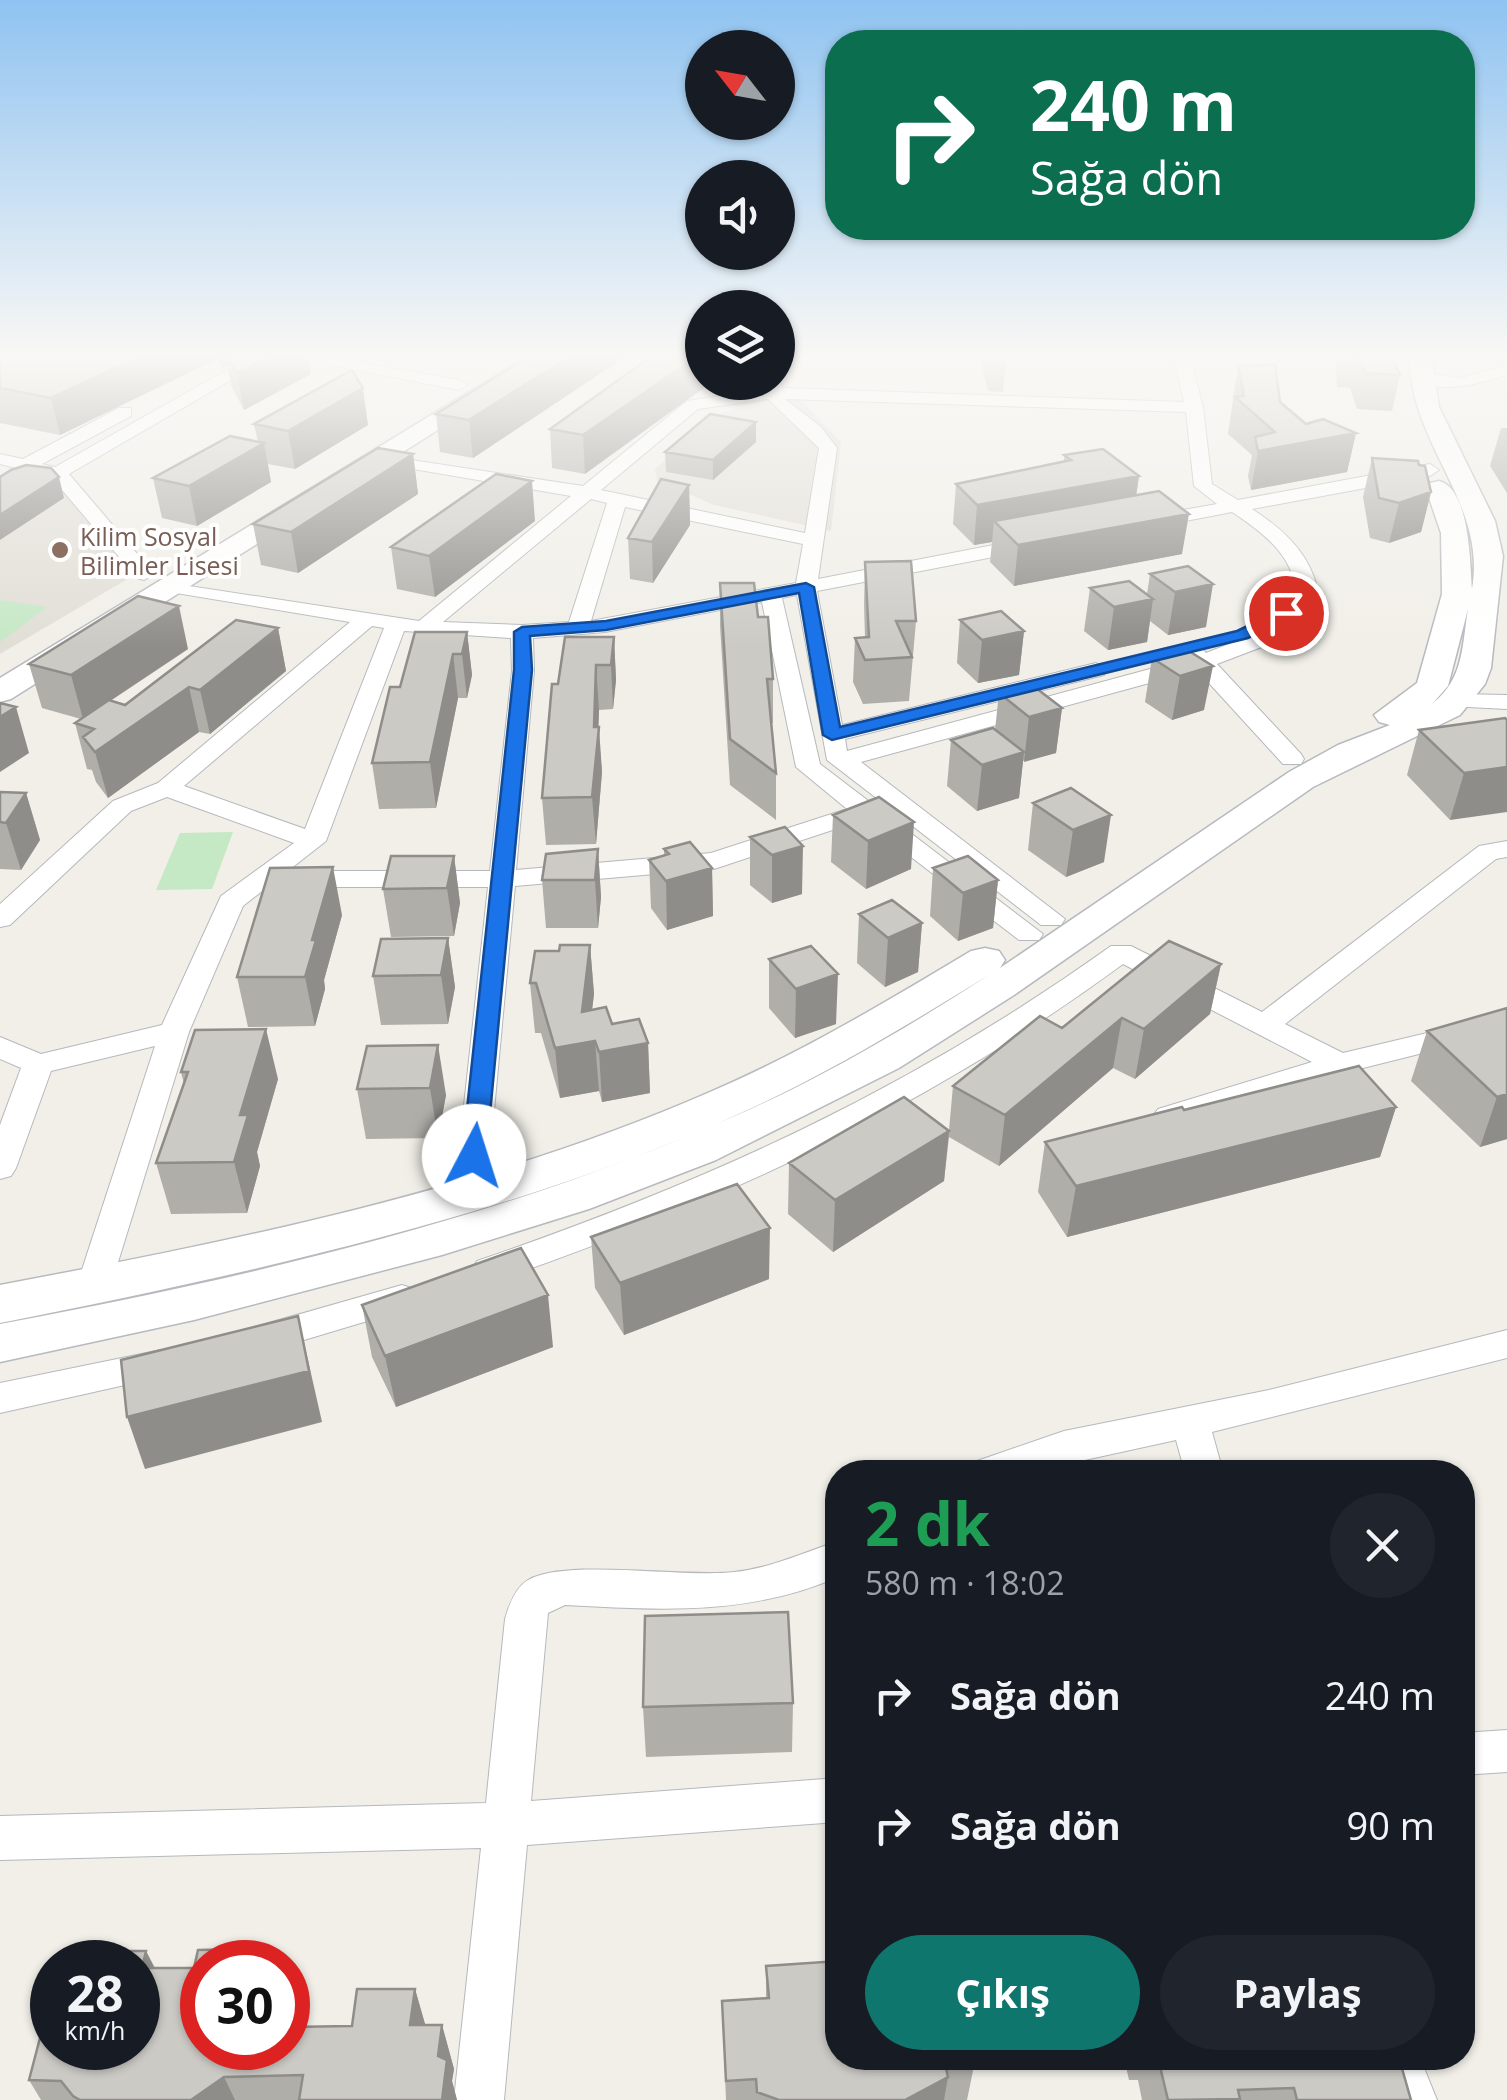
<!DOCTYPE html>
<html lang="tr">
<meta charset="utf-8">
<style>
:root{--surface:#171b24;--page:#20242c;--text:#f1f3f6;--muted:#9ea1a6;--accent:#0f766e}
body{margin:0;font-family:"Open Sans",sans-serif;background:var(--page);color:var(--text);height:100vh;display:flex;flex-direction:column;font-size:38px;white-space:nowrap}
*{box-sizing:border-box;margin:0}
p{font-size:32px;color:var(--muted)}
.icon{flex:none;width:55px;height:55px;fill:none;stroke:currentColor;stroke-width:2;stroke-linecap:round;stroke-linejoin:round}
.map{position:relative;flex:1;overflow:hidden}
.side{position:absolute;left:825px;top:1460px;width:650px;height:610px;display:flex;flex-direction:column;background:var(--surface);border-radius:40px;box-shadow:0 2px 8px #0004}
.side>*{flex:none}
.guide{position:absolute;left:825px;top:30px;width:650px;height:210px;border-radius:40px;box-shadow:0 2px 8px #0004;background:#0b6e4f;color:#fff;overflow:hidden}
.needle{width:65px;rotate:301deg}
.fabs{position:absolute;left:685px;top:30px;display:grid;gap:20px}
.fabs a{display:grid;place-items:center;width:110px;height:110px;border-radius:50%;background:var(--surface);box-shadow:0 2px 8px #0004;font-size:50px}
.speed{position:absolute;left:30px;top:1940px;display:flex;gap:20px;font-size:50px;font-weight:700;text-align:center}
.speed>*{display:grid;place-content:center;width:130px;height:130px;border-radius:50%;background:var(--surface);box-shadow:0 2px 8px #0004;line-height:1}
.speed small{font-size:25px;font-weight:400}
.speed .limit{border:15px solid #d22;background:#fff;color:#111}
.pin{position:absolute;display:grid;place-items:center;width:85px;height:85px;color:#fff;margin:-42px;border:5px solid #fff;border-radius:50%;box-shadow:0 2px 10px #0007}
.me{position:absolute;width:110px;margin:-55px;rotate:5deg;stroke-linejoin:round;filter:drop-shadow(0 0 8px #0008)}
.turn{display:flex;align-items:center;gap:35px;height:210px;padding:0 40px;font-size:45px}
.turn .icon{width:130px;height:130px;stroke-width:2.5}
.turn b{display:block;font-size:70px;line-height:85px}
.round{display:grid;place-items:center;flex:none;width:105px;height:105px;border-radius:52px;background:var(--page)}
.headline{display:flex;align-items:center;justify-content:space-between;height:170px;padding:0 40px}
h1{font-size:60px;font-weight:700;line-height:75px;color:#1e9e55}
.primary-button{display:flex;gap:20px;margin-top:auto;padding:20px 40px}
.primary-button a{flex:1;height:115px;border-radius:60px;background:var(--accent);color:#fff;font-size:40px;font-weight:700;line-height:115px;text-align:center}
.primary-button a+a{background:var(--page);color:var(--text)}
ul{padding:0;list-style:none}
li{display:flex;align-items:center;gap:30px;height:130px;padding:0 40px}
li div{flex:1}
li b{display:block;font-size:38px}
li em{font-style:normal}
.map>svg:first-child{display:block}
</style>
<div class="map">
<svg width="1507" height="2100" viewBox="0 0 1507 2100">
<rect width="100%" height="100%" fill="#f1efe8"/>
<path fill="#e1ded6" d="M799 398 841 442 831 531 714 505 657 480 655 469 712 419 726 411Z
M63 479 136 574 0 654V480Z"/>
<path fill="#c5e8c5" d="M0 600 47 607 0 642Z
M233 832 212 889 156 890 180 833Z"/>
<g fill="none" stroke-linecap="round" stroke-linejoin="round">
<defs>
<path id="street" d="M257 353H309L459 380 467 385 459 390 276 354 69 474 151 570 154 574 144 580 137 578 51 477 0 464V454L23 459 119 408H131V416L42 464 55 467Z
M778 353H789L786 368 778 373Z
M1173 353H1189L1203 407 1212 484 1238 500 1430 464 1439 470 1430 476 1252 509C1289 533 1316 560 1320 605L1288 637 1217 664 1301 754 1304 759 1301 764H1283L1197 670 861 762 1065 919 1061 925H1041L827 760 797 595 782 598 820 764 1043 934 1039 940H1019L863 820 714 869 515 886 486 1196 482 1204 470 1208 458 1204 454 1196 488 887H296L283 879 296 871H490L512 671 511 638 404 631 326 841 243 906 189 1032 111 1285 106 1294 94 1298 82 1294 77 1285 155 1046 51 1071 16 1168 11 1176 0 1179V1125L21 1068 0 1059V1037L41 1054 162 1025 221 896 294 843 167 797 131 811 10 925 0 927V904L113 801 158 783 350 622 170 592 160 586 163 582 419 621 571 496 378 463 369 458 372 454 583 486 687 401 766 389 767 382 778 380 783 388 1184 402ZM768 399 819 448 805 533 601 490 698 409ZM785 399 1186 412 1194 486 1217 504 1149 516 1139 522 1149 528 1232 512C1268 536 1296 558 1298 603L1272 627 1206 653 1200 646H1184L1181 651 1187 659 847 751 845 739 1104 675 1107 670 1096 663 842 725 817 591 1030 550 1040 544 1030 538 818 579 837 448 821 427ZM591 499 607 503 569 622 522 625 443 622ZM625 507 803 544 796 583 591 621ZM762 602 796 767 847 809 711 853 516 870 534 671 533 638 605 632ZM372 626 384 628 305 829 184 786Z
M1507 365V375C1477 384 1438 396 1411 377L1419 372 1461 378Z
M1456 694 1507 695V709L1448 706 1444 701 1448 696Z
M1507 841V857L1496 859 1285 1024 1343 1053 1507 1014V1032L1347 1072 1169 1127 1158 1123 1153 1116 1158 1109 1312 1062 1123 964C930 1106 727 1200 501 1279L489 1283 477 1279 472 1270 477 1261C710 1181 910 1090 1111 946H1131L1262 1012 1479 846Z
M402 1285 414 1289 419 1298 414 1307 264 1352 251 1348 246 1338 251 1328Z
M1507 1330V1358L1212 1432 1223 1472H1185L1176 1440 1030 1472H972L977 1461 1064 1431 1269 1390Z
M161 1350 174 1354 179 1364 174 1374 0 1413V1383Z
M838 1541V1577C748 1616 660 1610 565 1605L548 1613 531 1801 838 1778V1822L527 1845 504 2100H454L481 1848 0 1860V1816L486 1803 505 1619C509 1605 515 1588 528 1580 566 1558 682 1578 734 1572 771 1568 803 1553 838 1541Z
M1507 1730V1772L1462 1775V1733Z
M1370 2058H1420L1437 2100H1387Z"/>
<path id="secondary" d="M533 353H560L11 699 0 702V678Z
M1409 353H1431L1439 407 1495 521 1503 556 1491 668 1485 684 1460 715 1313 787 1014 995 899 1068 716 1160 589 1209 442 1255 194 1320 0 1362V1324C252 1277 509 1217 744 1112 829 1074 910 1026 989 975 909 1024 829 1073 743 1112 519 1215 242 1275 0 1323V1285C239 1240 486 1190 710 1092 801 1053 886 1002 971 951L985 948 999 951 1005 960 1000 968 1289 772 1338 745 1390 725 1379 722 1374 715 1417 683 1442 594 1441 533 1426 489 1430 483 1439 481C1470 489 1470 563 1472 589 1487 501 1409 446 1409 353ZM1468 609C1462 645 1464 679 1433 703L1448 686Z"/>
</defs>
<use href="#street" stroke="#b5b8bc" stroke-width="2"/>
<use href="#secondary" stroke="#b6babf" stroke-width="3"/>
<use href="#street" fill="#fff" fill-rule="evenodd"/>
<use href="#secondary" fill="#fff" fill-rule="evenodd"/>
</g>
<path fill="#afaea9" d="M0 353H308L311 374 244 410 231 385 227 366 222 368 217 359 60 435 0 423Z
M534 353H631L473 458 440 452 436 414Z
M656 353 585 474 552 468 550 429Z
M979 353H1007L1003 392 988 391Z
M1335 353H1389L1400 375 1392 411 1357 409 1350 388 1337 387Z
M1238 366 1306 424 1356 433 1347 472 1251 490 1248 476 1252 455 1228 434Z
M756 422V442L713 480 666 472 665 452Z
M254 424 368 425 295 469 268 464 271 482 197 526 162 518 153 478 258 442Z
M1501 428H1507V493L1490 466Z
M413 454 418 494 298 573 261 565 253 524Z
M1064 455 1139 476 1136 496 1182 554 1014 586 990 562 992 542 974 545 953 524 956 484 1064 461Z
M1372 458 1419 465 1431 492 1421 532 1389 543 1370 538 1363 497Z
M689 485 690 525 653 583 630 579 628 538Z
M535 521 435 597 397 589 391 547Z
M865 562 916 621 909 701 863 704 853 682 855 638 865 637 864 604Z
M1188 566 1206 627 1168 635 1150 621 1147 642 1108 650 1084 631 1090 588 1147 594 1150 574Z
M720 583 758 617 773 679V723H771L776 773V820L730 785 720 626Z
M960 620 1024 631 1019 675 978 683 957 663Z
M278 628 286 671 210 734 199 732 108 798 96 782 92 770 87 769 75 723 81 719 42 708 29 664 188 649 110 701 125 705Z
M467 632 472 675 467 698H458L436 808 379 809 372 763 400 687Z
M614 637 616 680 613 709 599 710 598 727 602 772 596 844 546 845 542 798 558 684Z
M1184 648 1204 710 1172 720 1145 702 1152 658Z
M999 693 1062 708 1056 753 1023 761 1019 798 977 811 947 786 951 740 995 730Z
M1507 720 1450 820 1407 775 1419 730Z
M1071 788 1104 862 1066 877 1028 850 1033 803Z
M0 792 26 793 40 840 21 870 0 869Z
M833 815 911 869 866 889 831 862Z
M785 827 802 894 772 903 750 885V837Z
M598 849 601 897 598 928H546L542 880Z
M664 849 712 868 713 916 667 930 651 908 649 860 664 855Z
M454 856 460 903 454 936 391 937 383 889Z
M933 868 998 880 993 928 958 941 930 916Z
M859 914 922 923 918 972 885 987 857 963Z
M342 915 324 980 325 989 315 1026 248 1027 237 977Z
M448 938 455 987 448 1024 381 1025 373 976Z
M590 945 594 994 592 1010 612 1024 648 1043 650 1093 602 1102 599 1091 560 1098 541 1033H535L530 983 559 951Z
M769 959 836 1024 795 1038 769 1008Z
M1221 964 1210 1014 1135 1079 1113 1068 999 1166 949 1137 944 1181 833 1252 788 1214 789 1163 949 1130 953 1086 1062 1028Z
M1507 1008V1139L1480 1147 1411 1081 1427 1031Z
M367 1046 446 1095 438 1138 366 1139 357 1089Z
M181 1072 278 1079 257 1152 260 1166 247 1213 171 1214 156 1163 184 1084Z
M1396 1107 1380 1157 1067 1237 1038 1192 1045 1142 1184 1110Z
M591 1237 769 1279 624 1335 595 1288Z
M362 1305 553 1347 396 1407 372 1357Z
M793 1703 792 1752 646 1757 643 1707Z
M248 1949 253 1960H260L261 1962H202V2048H288V2016L292 2027 352 2026 357 1989H415L425 2025H442L454 2069 452 2081 457 2100H41L29 2080 52 1992V2048H138V1962H93L96 1951H146L155 1968H194L198 1950Z
M766 1966 975 2061 967 2100H726L722 2001 766 1998Z
M1124 2058H1399L1411 2100H1142L1138 2080H1129Z"/>
<path fill="#8f8d8a" d="M147 353H216L217 359 60 435 51 398Z
M219 353H225L227 366 222 368Z
M277 353H308L311 374 244 410 237 373Z
M575 353H631L473 458 469 420Z
M702 353V382H712L585 474 583 435Z
M363 388 368 425 295 469 288 431Z
M756 422V442L713 480V460Z
M1356 433 1347 472 1251 490 1258 451Z
M264 443 271 482 197 526 189 486Z
M413 454 418 494 298 573 291 532Z
M1139 476 1133 516 994 521 992 542 974 545 977 505Z
M59 477 64 498 0 540V515Z
M532 481 535 521 435 597 429 556Z
M689 485 690 525 653 583 652 542Z
M1431 492 1421 532 1389 543 1399 503Z
M1189 514 1182 554 1014 586 1018 545Z
M1213 584 1206 627 1168 635 1175 592Z
M1153 599 1147 642 1108 650 1114 607Z
M179 606 188 649 83 719 71 675Z
M278 628 286 671 210 734 200 690Z
M1024 631 1019 675 978 683 982 640Z
M467 632 472 675 467 698 462 654Z
M614 637 616 680 613 709 611 665Z
M453 654 458 698 436 808 430 762Z
M596 665 599 710 598 743 599 727 602 772 596 844 592 797Z
M1213 666 1204 710 1172 720 1180 676Z
M189 687 199 732 108 798 95 752Z
M16 707 29 753 0 772V717Z
M1062 708 1056 753 1024 762 1029 717Z
M1024 752 1019 798 977 811 982 765Z
M1507 767V812L1450 820 1464 773Z
M26 793 40 840 21 870 6 823Z
M1111 815 1104 862 1066 877 1073 830Z
M914 822 911 869 866 889 868 841Z
M803 846 802 894 772 903V855Z
M598 849 601 897 598 928 595 880Z
M454 856 460 903 454 936 447 888Z
M333 867 342 915 324 980 325 989 315 1026 305 977 312 940Z
M712 868 713 916 667 930 666 881Z
M998 880 993 928 958 941 963 893Z
M922 923 918 972 885 987 888 938Z
M448 938 455 987 448 1024 441 975Z
M590 945 594 994 588 1043 595 1041 599 1091 560 1098 555 1048 582 1012Z
M1221 964 1210 1014 1135 1079 1144 1029Z
M838 974 836 1024 795 1038 796 989Z
M1122 1018 1113 1068 999 1166 1005 1115Z
M266 1029 278 1079 257 1152 260 1166 247 1213 234 1162 240 1115Z
M648 1043 650 1093 602 1102 599 1052Z
M438 1045 446 1095 438 1138 430 1088Z
M1507 1094V1139L1480 1147 1497 1097Z
M1396 1107 1380 1157 1067 1237 1076 1186Z
M949 1131 944 1181 833 1252 835 1200Z
M770 1228 769 1279 624 1335 620 1283Z
M548 1295 553 1347 396 1407 385 1356Z
M298 1316 322 1422 145 1469 127 1417Z
M146 1951 169 1997 142 1968Z
M415 1989 428 2034 410 2025Z
M442 2025 454 2069 452 2081 457 2100H442L438 2056Z
M224 2077 235 2100H191Z
M948 2077 944 2100H905Z"/>
<path fill="#cccac5" stroke="#8f8d8a" stroke-width="2.5" d="M0 353H147L51 398 0 388Z
M226 353H277L237 373Z
M534 353H575L469 420 436 414Z
M656 353H702L583 435 550 429Z
M990 353H1007V356L991 355Z
M1358 353H1389L1400 375 1365 373Z
M1275 364 1280 402 1306 424 1323 419 1356 433 1258 451 1255 437 1275 432 1235 397 1244 396 1238 366Z
M352 370 363 388 288 431 254 424Z
M710 414 756 422 713 460 665 452Z
M230 436 264 443 189 486 153 478Z
M378 448 413 454 291 532 253 524Z
M1103 449 1139 476 977 505 956 484 1071 460 1064 455Z
M1372 458 1418 461 1419 465 1425 466 1431 492 1399 503 1379 498Z
M26 465 51 468 59 477 0 515V477L11 470Z
M496 474 532 481 429 556 391 547Z
M661 479 689 485 652 542 628 538Z
M1159 491 1189 514 1018 545 994 521Z
M911 561 916 621H896L912 657 865 660 855 638 869 637 865 562Z
M1188 566 1213 584 1175 592 1150 574Z
M1129 581 1153 599 1114 607 1090 588Z
M720 583H754L758 617H768L773 679H767L776 773 730 739Z
M138 596 179 606 71 675 29 664Z
M1001 611 1024 631 982 640 960 620Z
M236 620 278 628 200 690 189 687 95 752 83 737 94 729 75 723 109 700 125 705Z
M415 632H467L462 654H453L430 762 372 763 390 687H400Z
M565 637H614L611 665H596L594 727H599L592 797 542 798 552 684H558Z
M1184 648 1213 666 1180 676 1152 658Z
M1032 685 1062 708 1029 717 999 693Z
M0 703 16 707 0 717Z
M1505 718 1507 720V767L1464 773 1419 730Z
M993 728 1024 752 982 765 951 740Z
M1071 788 1111 815 1073 830 1033 803Z
M0 792 26 793 6 823 0 822Z
M879 797 914 822 868 841 833 815Z
M785 827 803 846 772 855 750 837Z
M690 842 712 868 666 881 649 860 669 854 664 849Z
M598 849 595 880H542L546 854Z
M391 856H454L447 888 383 889Z
M968 856 998 880 963 893 933 868Z
M333 867 312 940H316L305 977H237L270 868Z
M892 900 922 923 888 938 859 914Z
M448 938 441 975 373 976 381 939Z
M1169 941 1221 964 1144 1029 1122 1018 1005 1115 953 1086 1040 1016 1062 1028Z
M560 945H590L582 1012 606 1007 612 1024 639 1019 648 1043 599 1052 595 1041 555 1048 536 983H530L535 951H559Z
M811 946 838 974 796 989 769 959Z
M1507 1008V1094L1497 1097 1427 1031Z
M266 1029 240 1115H248L234 1162 156 1163 188 1072H181L195 1030Z
M438 1045 430 1088 357 1089 367 1046Z
M1359 1066 1396 1107 1076 1186 1045 1142 1182 1107 1184 1110Z
M904 1097 949 1131 835 1200 789 1163Z
M737 1184 770 1228 620 1283 591 1237Z
M521 1248 548 1295 385 1356 362 1305Z
M298 1316 309 1371 127 1417 121 1360Z
M788 1612 793 1703 643 1707 645 1616Z
M248 1949 246 1960H260L259 1962H202V2048H288V2027L352 2026 357 1989H415L410 2025H442L438 2056 447 2060 442 2100H299L303 2075 224 2077 191 2100H80L73 2096 61 2081 29 2080 52 1992V2048H138V1962H93L96 1951H146L142 1968H194L198 1950Z
M838 1961V2058H974L975 2061 945 2064 948 2077 905 2100H779L757 2092 756 2079 726 2081 722 2001 769 1998 766 1966Z
M1158 2058H1399L1411 2100H1297L1294 2088 1238 2090 1240 2099 1168 2100Z"/>
<linearGradient id="sky" x2="0" y2="1"><stop stop-color="#8fc3f1"/><stop offset="0.55" stop-color="#f9f8f5"/><stop offset="1" stop-color="#f9f8f5" stop-opacity="0"/></linearGradient>
<rect width="1507" height="647" fill="url(#sky)"/>
<path fill="#1a73e8" stroke="#114b97" stroke-width="2.5" d="M806 583 814 587 840 727 1237 631 1281 610 1295 613 1248 638 832 740 823 735 799 593 606 630 530 636 532 670 486 1156 474 1165 465 1162 462 1156 514 670V632L522 627 606 621Z"/>
<circle fill="#8d6e63" stroke="#fff" stroke-width="4" cx="60" cy="550" r="10"/>
<g text-anchor="middle" dominant-baseline="central" stroke-width="8" stroke-linejoin="round" paint-order="stroke">
<g font-size="25" fill="#785e54" stroke="#fff" text-anchor="start">
<text x="80" y="536">Kilim Sosyal<tspan x="80" dy="29">Bilimler Lisesi</tspan></text>
</g>
</g>
</svg>
<div class="fabs">
<a><svg class="needle" viewBox="-14 -14 28 28"><path d="M0-13l5 13h-10z" fill="#e53935"/><path d="M0 13l5-13h-10z" fill="#9ea1a6"/></svg></a>
<a><svg class="icon" aria-label="sound" viewBox="0 0 24 24"><path d="M4 9h4l5-4v14l-5-4H4zM17 9q2 3 0 6"/></svg></a>
<a><svg class="icon" aria-label="layers" viewBox="0 0 24 24"><path d="M12 4l9 5-9 5-9-5zM3 14l9 5 9-5"/></svg></a>
</div>
<div class="speed"><div>28<small>km/h</small></div><div class="limit">30</div></div>
<div class="pin" style="left:1286px;top:613px;background:#d93025"><svg class="icon" aria-label="arrive" viewBox="0 0 24 24"><path d="M6 21V4h12l-3 4 3 4H6"/></svg></div>
<svg class="me" style="left:474px;top:1156px" viewBox="-20 -20 40 40"><circle r="19" fill="#fff"/><path d="M0-13L10 11 0 6-10 11z" fill="#1a73e8"/></svg>
<div class="guide">
<div class="turn"><svg class="icon" aria-label="right" viewBox="0 0 24 24"><path d="M7 20v-9h11M14 6l5 5-5 5"/></svg><div><b>240 m</b>Sağa dön</div></div>
</div>
<section class="side">
<div class="headline"><div><h1>2 dk</h1><p>580 m · 18:02</p></div><a class="round"><svg class="icon" aria-label="close" viewBox="0 0 24 24"><path d="M6 6l12 12M18 6L6 18"/></svg></a></div>
<ul>
<li><svg class="icon" aria-label="right" viewBox="0 0 24 24"><path d="M7 20v-9h11M14 6l5 5-5 5"/></svg><div><b>Sağa dön</b></div><em>240 m</em></li>
<li><svg class="icon" aria-label="right" viewBox="0 0 24 24"><path d="M7 20v-9h11M14 6l5 5-5 5"/></svg><div><b>Sağa dön</b></div><em>90 m</em></li>
</ul>
<div class="primary-button"><a>Çıkış</a><a>Paylaş</a></div>
</section>
</div>
